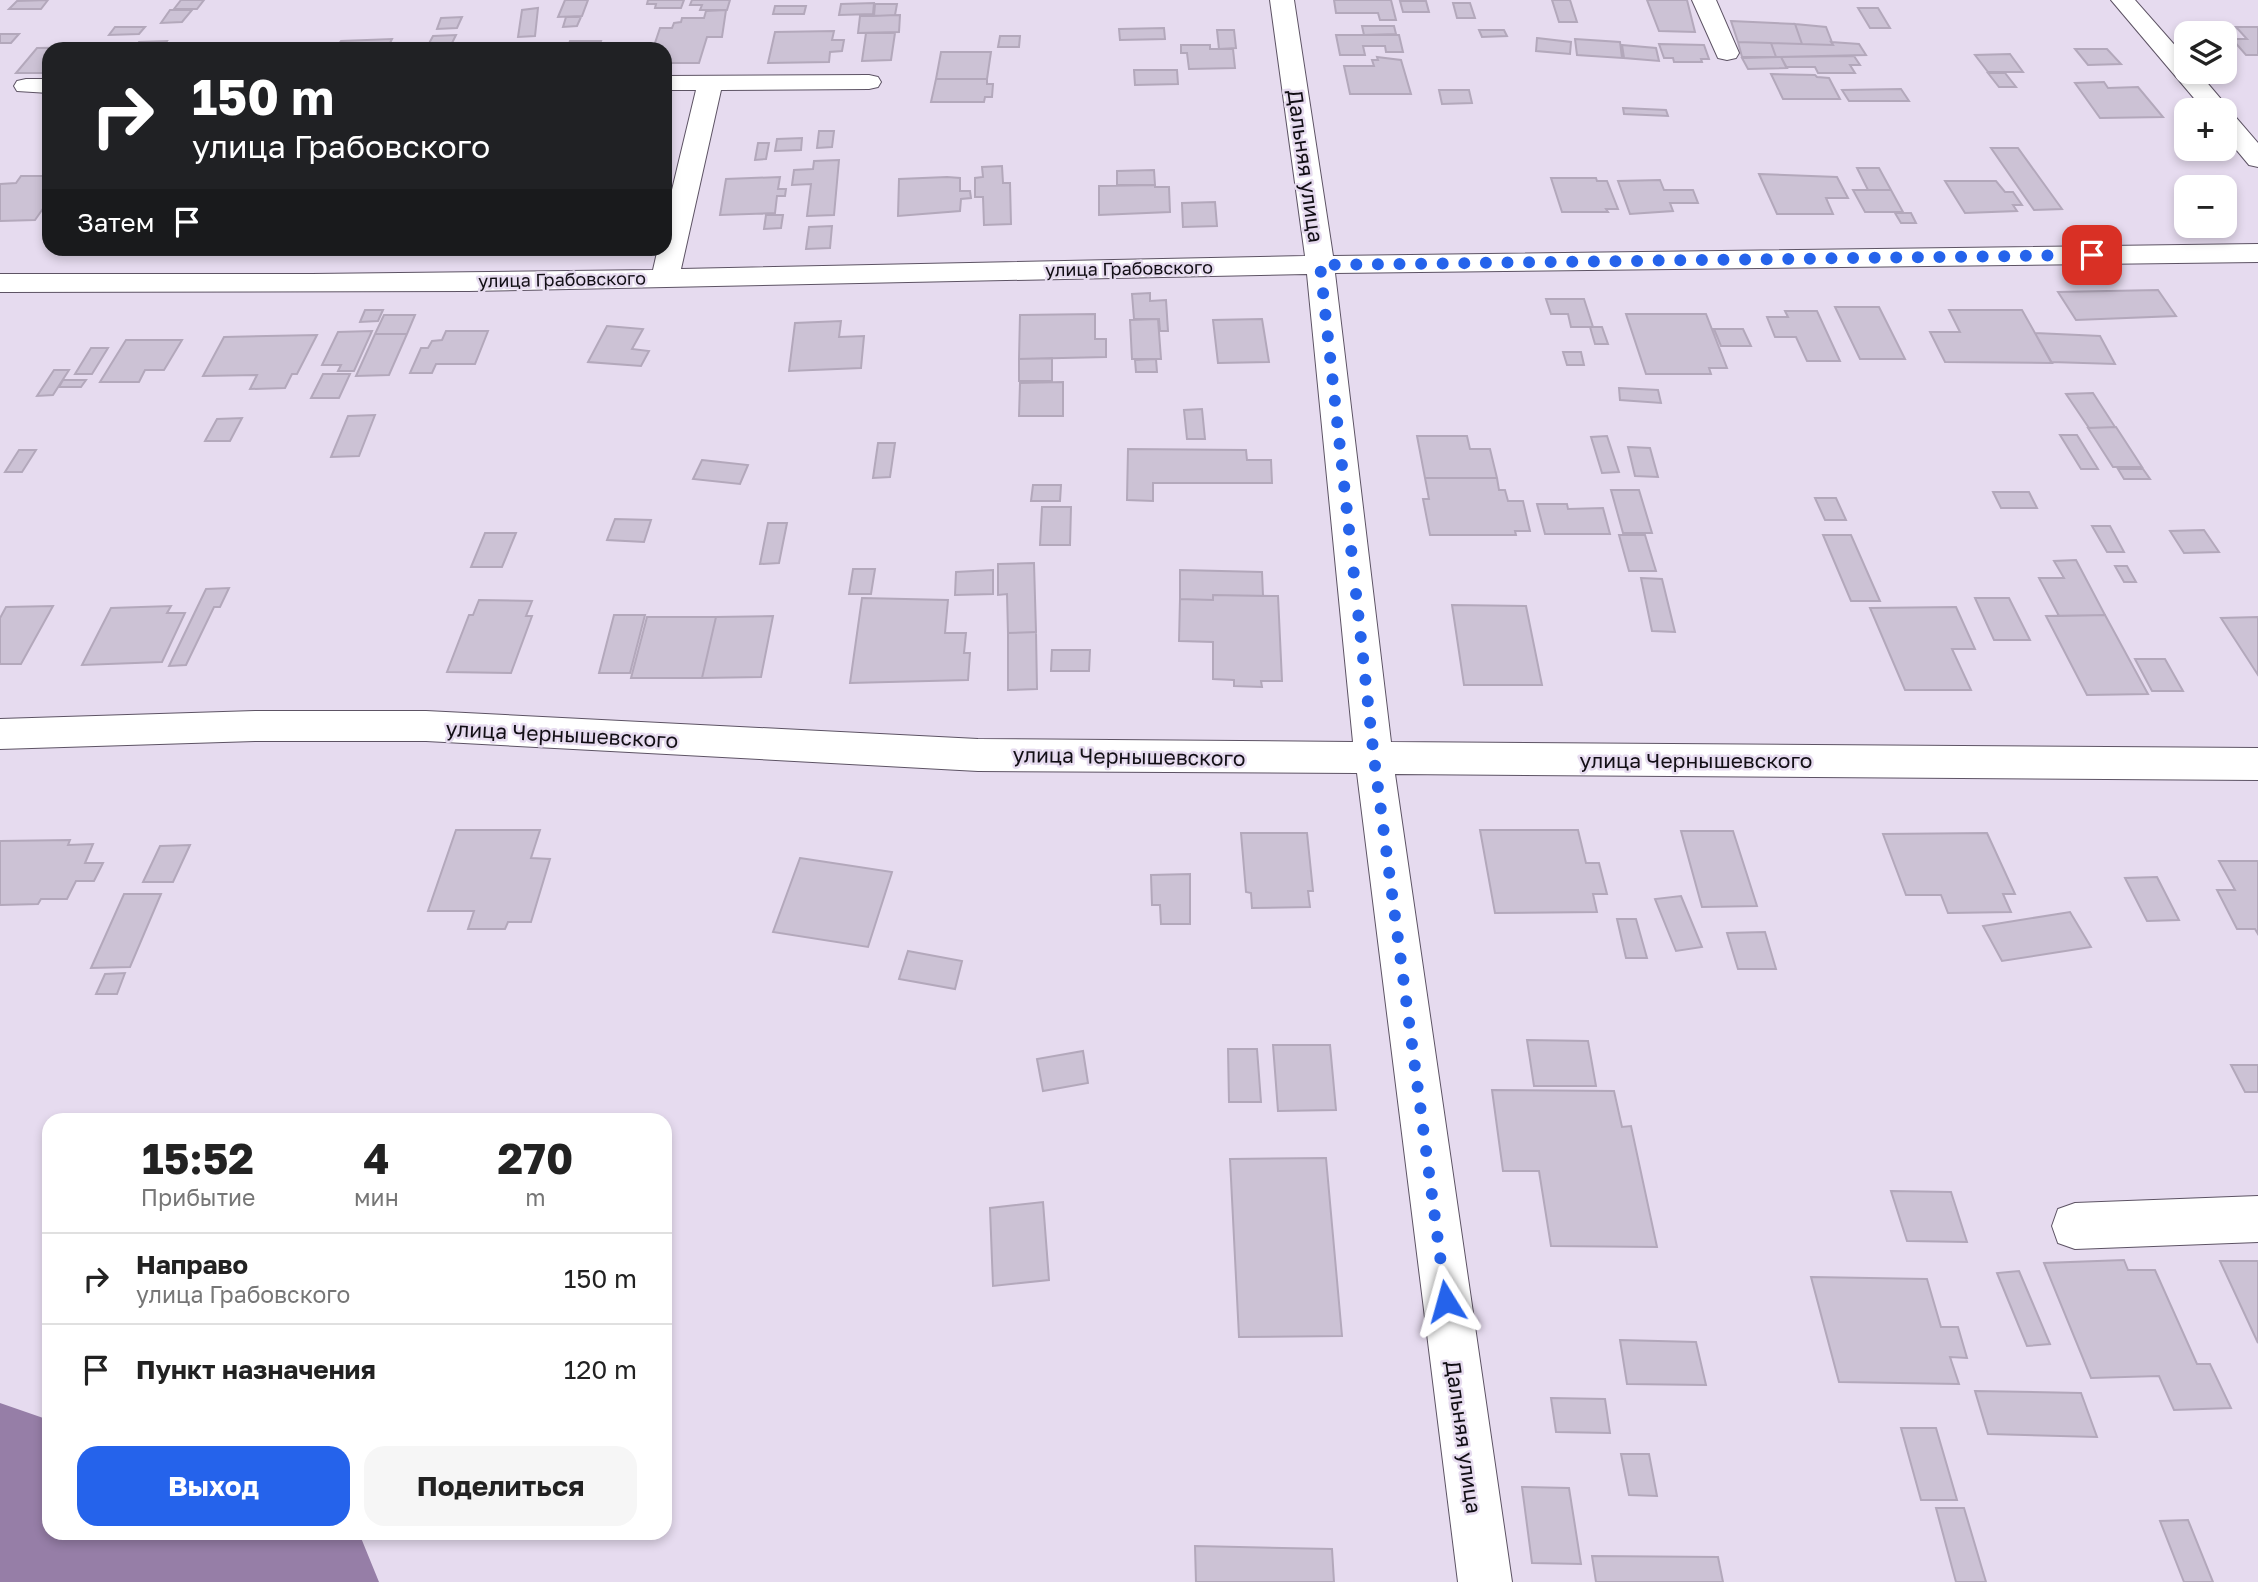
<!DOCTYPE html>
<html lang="ru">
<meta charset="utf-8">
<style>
:root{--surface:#fff;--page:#f6f6f6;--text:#222;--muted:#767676;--line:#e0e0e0;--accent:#2563eb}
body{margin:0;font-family:"Golos Text",sans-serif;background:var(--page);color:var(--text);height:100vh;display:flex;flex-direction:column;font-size:26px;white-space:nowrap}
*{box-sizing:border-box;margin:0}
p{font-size:23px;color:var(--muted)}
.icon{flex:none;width:38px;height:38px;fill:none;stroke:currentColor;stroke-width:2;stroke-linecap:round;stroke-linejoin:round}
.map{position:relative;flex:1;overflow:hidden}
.panel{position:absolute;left:42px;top:1113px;width:630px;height:427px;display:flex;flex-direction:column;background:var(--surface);border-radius:21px;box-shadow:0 4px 10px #0003}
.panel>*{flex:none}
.hud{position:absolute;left:42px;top:42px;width:630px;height:214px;border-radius:21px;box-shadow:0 4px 10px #0003;background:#202124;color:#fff;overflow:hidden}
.tools{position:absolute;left:2174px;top:21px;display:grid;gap:14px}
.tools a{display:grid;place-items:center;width:63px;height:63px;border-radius:14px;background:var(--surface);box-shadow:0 4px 10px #0003;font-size:35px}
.pin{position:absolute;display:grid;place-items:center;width:60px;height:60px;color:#fff;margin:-30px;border-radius:14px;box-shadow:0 4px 10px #0006}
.me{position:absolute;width:77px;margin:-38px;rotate:352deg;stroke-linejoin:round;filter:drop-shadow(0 0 5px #0008)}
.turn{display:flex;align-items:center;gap:24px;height:147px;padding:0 35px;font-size:32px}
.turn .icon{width:91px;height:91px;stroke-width:2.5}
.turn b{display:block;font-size:49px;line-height:60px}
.then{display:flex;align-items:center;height:66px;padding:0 35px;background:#0003;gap:14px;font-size:26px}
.eta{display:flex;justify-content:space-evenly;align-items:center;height:119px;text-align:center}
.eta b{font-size:42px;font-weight:700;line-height:49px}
.primary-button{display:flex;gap:14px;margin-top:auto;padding:14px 35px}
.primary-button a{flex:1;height:80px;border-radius:21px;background:var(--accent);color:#fff;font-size:28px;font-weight:700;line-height:80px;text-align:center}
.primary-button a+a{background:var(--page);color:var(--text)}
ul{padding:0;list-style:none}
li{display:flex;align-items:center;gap:21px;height:91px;padding:0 35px;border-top:2px solid var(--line)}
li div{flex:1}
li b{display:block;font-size:26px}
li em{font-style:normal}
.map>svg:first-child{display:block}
</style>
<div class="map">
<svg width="2258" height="1582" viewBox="0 0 2258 1582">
<rect width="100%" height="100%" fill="#e6dbef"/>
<path fill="#967ea7" d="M0 1403 49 1420V1533H359L379 1582H0Z"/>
<path fill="#ccc2d5" stroke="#b3a8bb" stroke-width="2" d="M48 0 41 9H9L17 1Z
M181 0H204L197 9H174Z
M565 0H588L582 16 558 17Z
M648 0H684L681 8H655L656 4H647Z
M692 0H730L727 10H700L702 5H690Z
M1334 0H1391L1396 20H1380L1378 13H1336Z
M1552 0H1570L1577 22H1559Z
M1647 0H1687L1695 32 1659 31Z
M1400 1H1426L1429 12H1403Z
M874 3 873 14 839 15 841 4Z
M1453 3H1470L1475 18H1457Z
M875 4H897L895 15 874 16Z
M775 6H806L804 14H773Z
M538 8 535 36 518 37 522 10Z
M1858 8H1878L1890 28H1870Z
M170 10H192L182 22 161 23Z
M726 10 722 37H707L699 63H665V49H653L660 28H672L674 23 681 22 682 18H704L706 11Z
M900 15 899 32 858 33 860 16Z
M462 17 457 28 437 29 441 18Z
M566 17H581L577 26 563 27Z
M1731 21 1795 24 1802 44 1738 42Z
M1795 24 1826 27 1833 45 1802 44Z
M1362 26H1394L1396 34 1364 35Z
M115 27H145L139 34 109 35Z
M2236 27H2258V55H2246L2232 39H2247Z
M1164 28 1165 39 1120 40 1119 29Z
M1217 30H1234L1236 48 1219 49Z
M1479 30H1504L1507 36 1482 37Z
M834 31 832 40H844L842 51 830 52 829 62 768 63 775 32Z
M866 33H895L891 60 862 61Z
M0 34H19L11 43H0Z
M456 35 449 49H426L433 36Z
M1336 35H1399L1403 52H1386L1385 46H1363L1365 55H1340Z
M1000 36H1020L1019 47H998Z
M1537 38 1571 42 1570 54 1536 51Z
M392 39 387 49H336L341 41Z
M1575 39 1620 42 1622 58 1577 55Z
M167 41 162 49H134L139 42Z
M570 41H601L598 49H567Z
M1738 42 1771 43 1776 57H1742Z
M1831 42 1859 44 1866 55 1776 57 1771 43 1833 45Z
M1659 44 1704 45 1709 59H1701L1702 62H1674L1673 58H1664Z
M1181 45H1210V49H1233L1235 68 1189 69 1187 53H1181Z
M1622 45 1656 48 1659 61 1624 58Z
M109 47 49 49V73H16L37 48Z
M2075 49H2107L2121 64 2088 65Z
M941 52H991L987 79H936Z
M2010 54 2023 72H1988L1975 55Z
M1854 56 1860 65H1850L1855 73H1818L1815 67H1786L1781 57Z
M1377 57 1401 60 1411 94H1350L1344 66H1374L1372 60H1378Z
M1781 57 1787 68 1748 69 1742 58Z
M1134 70H1177L1178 84 1135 85Z
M1988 73H2005L2016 87H1999Z
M1771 74 1815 75 1817 77 1829 78 1840 99H1783Z
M936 79H987V84H993L992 97H985L984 102H931Z
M2104 82 2108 88 2138 87 2163 117 2100 118 2075 83Z
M1901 89 1909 101H1849L1842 90Z
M1439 90H1469L1472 103 1442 104Z
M1623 108 1666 110 1668 116 1624 114Z
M819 131H834L832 147 817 148Z
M802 138 801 150 775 151 777 139Z
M758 143H769L766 159 755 160Z
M1991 148H2018L2062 209 2034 210Z
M839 160 834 215 807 216 811 184 792 185 794 170 813 169 814 161Z
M1002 166 1003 183H1010L1011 224 984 225 983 197H975V178L983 177 982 167Z
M1857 168H1879L1891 190H1868Z
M1154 170 1155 185H1117V171Z
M1759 174 1837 177 1848 198H1826L1833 214H1777Z
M21 176H49V200L35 220 0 221V184L16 183Z
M780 177 778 189H786L785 196H777L775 213 720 215 726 179Z
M947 177 960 178V191H970L971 198 961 199 960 211 898 216 899 179Z
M1551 178H1596L1597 181H1607L1618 209H1606L1608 212H1562Z
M1660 180 1664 190H1693L1698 203H1670L1673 211 1630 214 1618 181Z
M1945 181H1996L2005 192H2013L2022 205H2013L2017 211 1965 213Z
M1155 185V187H1169L1170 212 1099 215V186Z
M1853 190H1891L1903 212H1865Z
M1215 202 1217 226 1183 227 1182 203Z
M1895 213H1911L1916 223H1901Z
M766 215H783L781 228 764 229Z
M832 226 830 248 806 249 809 227Z
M2158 290 2176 316 2076 320 2058 292Z
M1150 293V301L1166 300 1168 331H1160L1159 319H1134L1132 294Z
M1546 299H1584L1593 327H1571L1568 314H1551Z
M1835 307H1879L1905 359H1860Z
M365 310H383L378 321 360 322Z
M1949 310H2022L2052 363 1945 362 1930 332H1960Z
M1785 311H1817L1840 361H1807L1796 337H1775L1767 317H1788Z
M1095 314V339H1106V357L1019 359 1020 315Z
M1626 314H1706L1727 368H1709L1711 374H1646Z
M384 315H415L407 334H375Z
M1158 319 1161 359H1132L1130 320Z
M1262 319 1269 362 1218 363 1213 320Z
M841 321 839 337 864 336 861 368 789 371 795 323Z
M607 326 643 329 632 349 649 351 641 366 588 362Z
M1590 327H1602L1608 344H1595Z
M1714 329H1743L1751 346H1721Z
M372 331 354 371H338L341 365H322L338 332Z
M446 331H488L475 364H436L432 373H410L421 348H428L432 341 442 340Z
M2035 333 2100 336 2115 364 2051 362Z
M375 334H407L389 375 356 376Z
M317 335 297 374H292L285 388 250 389 257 375 203 376 224 337Z
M126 340H182L164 370H145L139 382H100Z
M91 348H108L92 374H75Z
M1563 352H1581L1584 365H1567Z
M1052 358V381H1019V359Z
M1156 359 1157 372H1136L1135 360Z
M54 370H69L53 395 37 396Z
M323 374H350L339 398H311Z
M63 380H86L81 387H59Z
M1063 382V416H1019L1020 383Z
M1619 388 1658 390 1661 403 1620 400Z
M2093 393 2115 427 2089 428 2066 394Z
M1202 409 1205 439H1187L1184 410Z
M375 415 359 456 331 457 348 416Z
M242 418 230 441H205L217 419Z
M2116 427 2142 467H2113L2088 428Z
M2060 435H2077L2098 469H2081Z
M1417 436H1467L1470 449H1490L1497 478H1425Z
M1607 436 1619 472 1602 473 1591 437Z
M878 443H895L890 477 873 478Z
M1628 447 1650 448 1658 477 1635 476Z
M1128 449 1246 450 1247 460H1271L1272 483H1153V501L1127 500Z
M19 450H36L22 472H5Z
M702 460 748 465 740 484 693 479Z
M2118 469H2143L2150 479H2124Z
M1425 478H1497L1499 490H1505L1508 501H1523L1530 531H1515L1516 535H1430L1423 499H1429Z
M1033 485H1061L1060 501H1031Z
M1611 490H1639L1652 533H1623Z
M1993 492H2029L2037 508H2001Z
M1815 498H1836L1846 520H1825Z
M1537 504H1567L1568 509 1603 508 1610 534H1545Z
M1042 507H1071L1070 545H1040Z
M615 519 651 520 644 542 607 540Z
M768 523H787L779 563 760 564Z
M2092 526H2110L2124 552H2107Z
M2204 530 2219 552 2184 553 2170 531Z
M485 533H516L502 567H471Z
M1619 535H1645L1656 571H1629Z
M1823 535H1851L1880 601H1851Z
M2076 560 2105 615 2059 616 2039 578H2064L2054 561Z
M1034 563 1036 632 1008 633 1007 594 998 595V564Z
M2115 566H2127L2136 582H2124Z
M853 569H875L871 594H849Z
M993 570V594L955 595 956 572Z
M1180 570 1262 572 1263 596 1213 595V600L1180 599Z
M1641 578 1662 579 1675 632 1652 631Z
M229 588 220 607H214L186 665 169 666 206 589Z
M1213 595 1278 596 1282 681H1261L1262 687 1234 686V680L1213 679V642L1179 641 1180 599 1213 600Z
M862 598 948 600 945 633H966L964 653H970L968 680 850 683Z
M1975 598H2009L2030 640H1994Z
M479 600 532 601 526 616H532L511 673 447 672 469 615H473Z
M1452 605 1526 606 1542 685H1464Z
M53 606 21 664H0V618L6 607Z
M171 606 167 613H185L162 662 82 665 111 608Z
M1956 607 1975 649H1952L1971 690H1905L1870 608Z
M614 615H645L630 673H599Z
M2105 615 2148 694 2087 695 2046 616Z
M773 616 761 677 702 678 716 617Z
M647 617H716L702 678H631Z
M2258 617V675L2221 618Z
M1036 632 1037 689 1008 690V633Z
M1052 650H1090L1089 671H1051Z
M2135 659H2165L2183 691H2152Z
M456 830H540L531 858 550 859 531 922H508L505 929H468L474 911H428Z
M1480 830H1578L1586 863H1599L1607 894H1593L1597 912 1495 913Z
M1681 831H1733L1757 906 1702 907Z
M1241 833H1307L1313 891H1308L1310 907 1252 908 1251 893 1246 892Z
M1987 833 2015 894H2003L2011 912 1948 913 1941 895H1906L1883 834Z
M70 840 68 845 93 844 85 863H103L94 881H76L67 899H41L38 904 0 905V841Z
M190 845 173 882H143L160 846Z
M800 858 892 872 868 947 773 932Z
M2219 861H2258V934L2255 929H2237L2217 890H2235Z
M1190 874V924H1161L1160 905H1152L1151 875Z
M2157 877 2179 920 2147 921 2125 878Z
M124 894H161L130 967 91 968Z
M1681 896 1702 947 1676 951 1655 899Z
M2070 912 2091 947 2002 961 1983 926Z
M1617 919H1636L1647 958H1626Z
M1765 932 1776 969H1738L1727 933Z
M908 951 962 961 955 989 899 979Z
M125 973 117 994H96L105 974Z
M1527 1040 1588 1041 1596 1086H1534Z
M1273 1045H1330L1336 1110 1278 1111Z
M1228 1049H1257L1261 1102H1229Z
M1083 1051 1088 1083 1043 1091 1037 1059Z
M2231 1065H2258V1092H2245Z
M1492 1090 1614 1091 1622 1127 1631 1126 1657 1247 1551 1246 1539 1171H1503Z
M1326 1158 1342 1336 1239 1337 1230 1159Z
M1891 1191 1951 1192 1967 1242 1907 1241Z
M1043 1202 1049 1280 993 1286 990 1208Z
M2124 1260 2128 1270H2155L2197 1364H2210L2231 1408 2174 1410 2159 1376 2091 1378 2044 1263Z
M2220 1261H2258V1343Z
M2019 1271 2050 1344 2027 1346 1997 1273Z
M1811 1277 1927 1279 1941 1327H1958L1967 1358 1950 1357 1959 1384 1839 1382Z
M1620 1340 1696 1342 1706 1385 1627 1384Z
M1975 1391 2081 1393 2097 1437 1988 1434Z
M1551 1398 1605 1399 1610 1433 1556 1432Z
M1901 1428H1936L1957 1500H1921Z
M1621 1454H1649L1657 1496 1629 1495Z
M1522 1487 1569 1488 1581 1564 1532 1563Z
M1936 1508H1964L1986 1582H1956Z
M2188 1520 2213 1582H2184L2160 1521Z
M1195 1546 1332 1549 1334 1582H1196Z
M1592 1556 1718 1557 1723 1582H1596Z"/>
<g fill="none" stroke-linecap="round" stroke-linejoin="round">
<defs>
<path id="minor" d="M1270 0H1294L1333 256 2258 244V262L1335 273 1391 742 2258 748V780L1395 774 1512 1582H1458L1357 773 978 771 426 741H255L0 749V719L255 711H426L978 739 1353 742 1307 274 468 291 0 292V274H312L653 270 658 248H665V219L696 90H665V76L869 75 878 77 881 82 878 87 869 89 721 90 681 269 1305 256Z
M1692 0H1716L1739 53 1736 58 1727 60 1718 58Z
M26 79H49V93L17 91 14 86 17 81Z
M2258 1196V1242L2075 1249 2058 1243 2052 1226 2058 1209 2075 1203Z"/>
<path id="major" d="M2111 0H2135L2186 58V72H2198L2226 105 2230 110 2228 112 2233 114 2258 143V167L2249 165 2224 135V110H2204Z"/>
</defs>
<use href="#minor" stroke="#5d5364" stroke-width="2"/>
<use href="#major" stroke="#5d5364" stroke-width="2"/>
<use href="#minor" fill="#fff" fill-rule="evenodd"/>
<use href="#major" fill="#fff" fill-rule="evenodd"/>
</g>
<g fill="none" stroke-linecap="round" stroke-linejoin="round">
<path stroke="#2563eb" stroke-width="12" stroke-dasharray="0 21.6" d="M1446 1301 1374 758 1320 265 2092 255"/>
</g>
<g text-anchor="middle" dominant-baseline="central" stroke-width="5" stroke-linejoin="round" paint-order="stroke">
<g font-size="18" fill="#120f15" stroke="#e6dbef">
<text transform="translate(1129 268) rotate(-1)">улица Грабовского</text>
<text transform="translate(562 279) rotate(-1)">улица Грабовского</text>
</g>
<g font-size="21" fill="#120f15" stroke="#e6dbef">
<text transform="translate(1306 166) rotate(82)">Дальняя улица</text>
<text transform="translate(562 734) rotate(3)">улица Чернышевского</text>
<text transform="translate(1129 756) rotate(1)">улица Чернышевского</text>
<text x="1696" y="760">улица Чернышевского</text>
<text transform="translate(1464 1437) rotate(82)">Дальняя улица</text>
</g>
</g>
</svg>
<div class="tools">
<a><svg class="icon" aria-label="layers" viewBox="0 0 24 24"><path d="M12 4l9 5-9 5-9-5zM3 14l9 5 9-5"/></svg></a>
<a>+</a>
<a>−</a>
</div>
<div class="pin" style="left:2092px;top:255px;background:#d93025"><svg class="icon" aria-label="arrive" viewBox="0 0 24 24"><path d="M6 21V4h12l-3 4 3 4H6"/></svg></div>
<svg class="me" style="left:1446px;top:1301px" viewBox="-20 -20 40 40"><path d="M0-17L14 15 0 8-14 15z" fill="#2563eb" stroke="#fff" stroke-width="4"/></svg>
<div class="hud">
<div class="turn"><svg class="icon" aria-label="right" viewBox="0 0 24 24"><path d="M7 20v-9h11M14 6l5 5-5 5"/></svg><div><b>150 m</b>улица Грабовского</div></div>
<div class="then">Затем<svg class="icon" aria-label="arrive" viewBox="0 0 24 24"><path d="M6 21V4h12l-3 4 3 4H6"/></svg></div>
</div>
<section class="panel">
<div class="eta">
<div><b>15:52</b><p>Прибытие</p></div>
<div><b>4</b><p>мин</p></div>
<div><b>270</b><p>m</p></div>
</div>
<ul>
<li><svg class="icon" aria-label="right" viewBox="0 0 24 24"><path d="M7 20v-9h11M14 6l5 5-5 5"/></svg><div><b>Направо</b><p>улица Грабовского</p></div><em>150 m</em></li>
<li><svg class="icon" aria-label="arrive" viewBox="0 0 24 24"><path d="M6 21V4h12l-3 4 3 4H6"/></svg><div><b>Пункт назначения</b></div><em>120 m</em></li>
</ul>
<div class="primary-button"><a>Выход</a><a>Поделиться</a></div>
</section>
</div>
